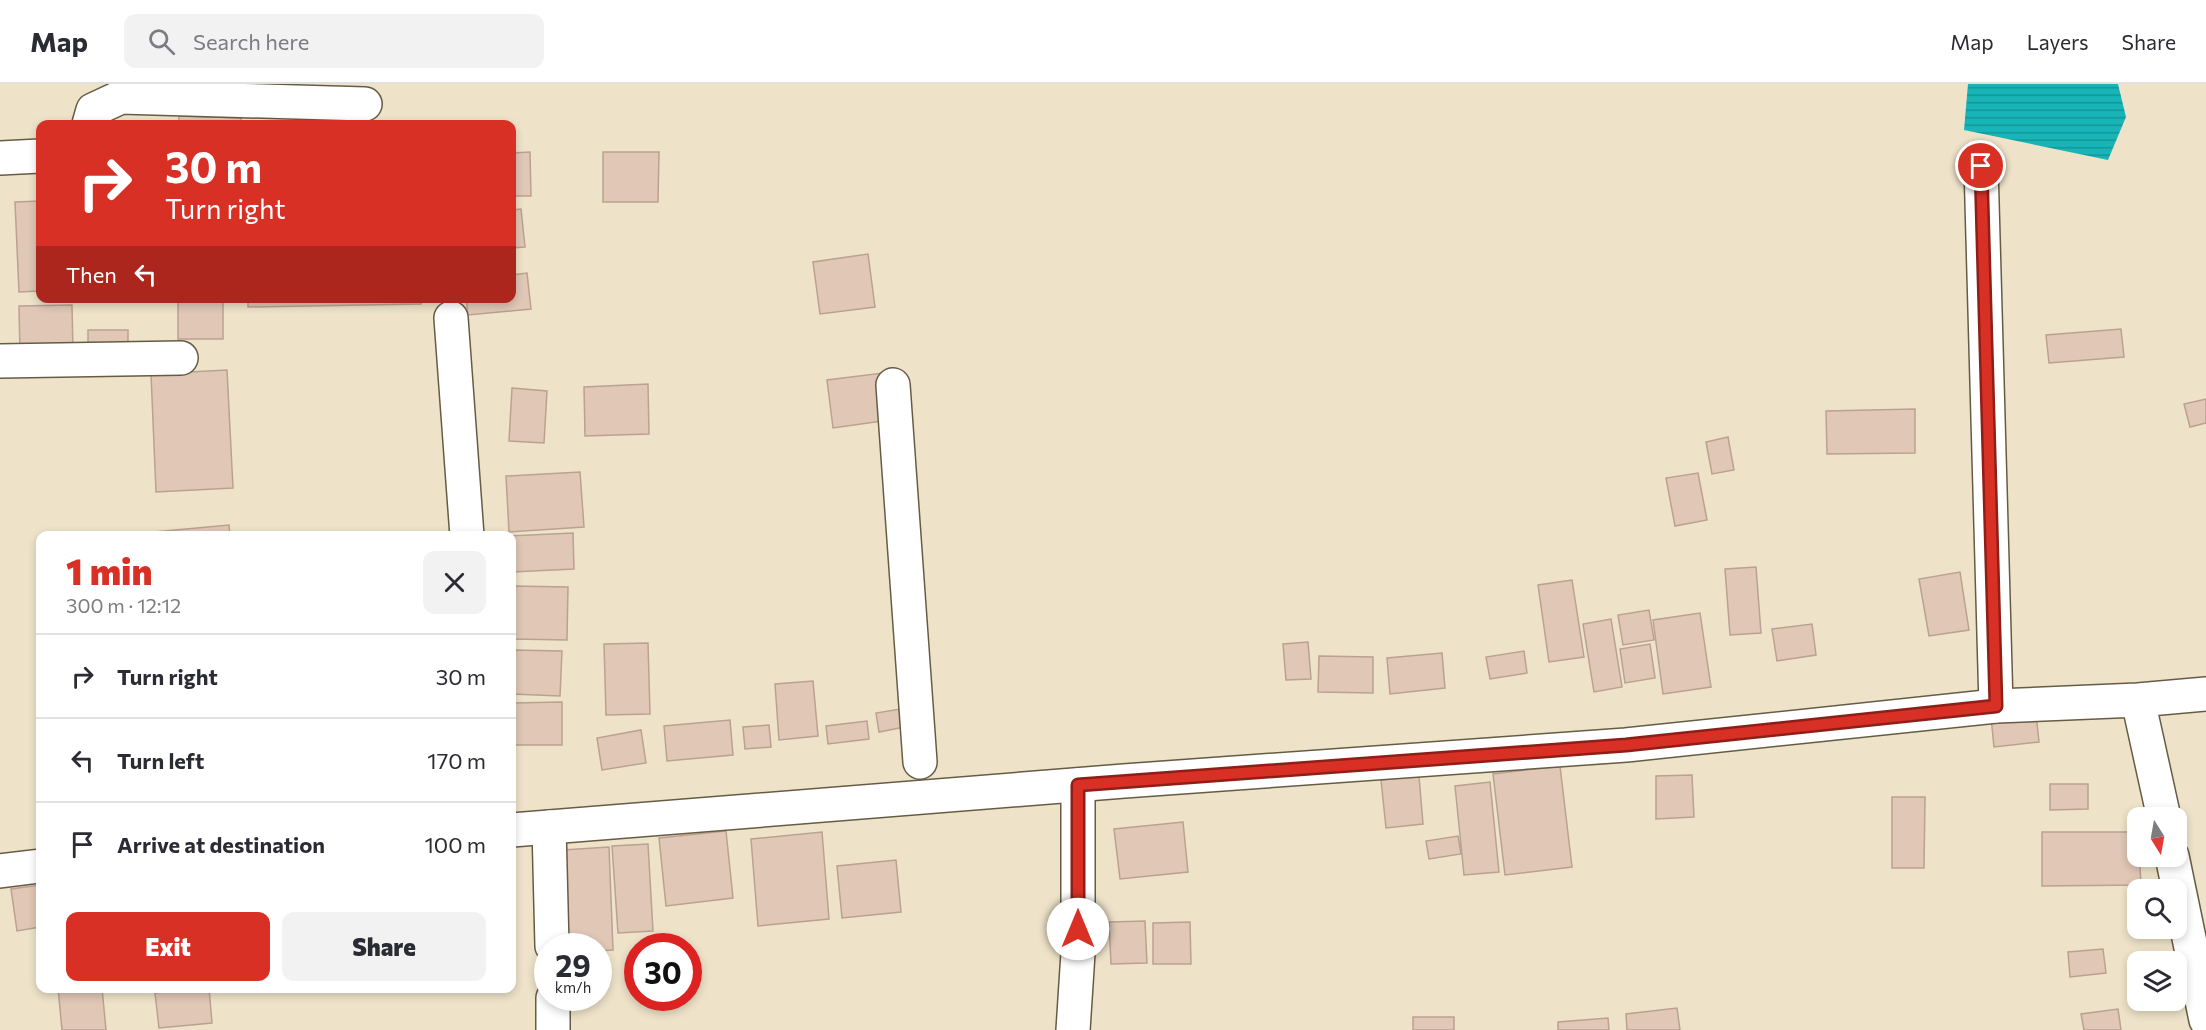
<!DOCTYPE html>
<meta charset="utf-8">
<style>
:root{--surface:#fff;--page:#f2f2f3;--text:#2b2b33;--muted:#7c7c81;--line:#e1e1e2;--accent:#d93025}
body{margin:0;font-family:Commissioner,sans-serif;background:var(--page);color:var(--text);height:100vh;display:flex;flex-direction:column;font-size:22px;white-space:nowrap}
*{box-sizing:border-box;margin:0}
p{font-size:20px;color:var(--muted)}
.icon{flex:none;width:33px;height:33px;fill:none;stroke:currentColor;stroke-width:2;stroke-linecap:round;stroke-linejoin:round}
.map{position:relative;flex:1;overflow:hidden}
.drawer{position:absolute;left:36px;top:447px;width:480px;height:462px;display:flex;flex-direction:column;background:var(--surface);border-radius:12px;box-shadow:0 3px 9px #0003}
.drawer>*{flex:none}
.top-card{position:absolute;left:36px;top:36px;width:480px;height:183px;border-radius:12px;box-shadow:0 3px 9px #0003;background:#d93025;color:#fff;overflow:hidden}
.needle{width:39px;rotate:169deg}
.fabs{position:absolute;left:2127px;top:723px;display:grid;gap:12px}
.fabs a{display:grid;place-items:center;width:60px;height:60px;border-radius:12px;background:var(--surface);box-shadow:0 3px 9px #0003;font-size:30px}
.speed{position:absolute;left:534px;top:849px;display:flex;gap:12px;font-size:30px;font-weight:700;text-align:center}
.speed>*{display:grid;place-content:center;width:78px;height:78px;border-radius:50%;background:var(--surface);box-shadow:0 3px 9px #0003;line-height:1}
.speed small{font-size:15px;font-weight:400}
.speed .limit{border:9px solid #d22;background:#fff;color:#111}
.pin{position:absolute;display:grid;place-items:center;width:51px;height:51px;color:#fff;margin:-26px;border:3px solid #fff;border-radius:50%;box-shadow:0 2px 6px #0007}
.me{position:absolute;width:66px;margin:-33px;rotate:0deg;stroke-linejoin:round;filter:drop-shadow(0 0 4px #0008)}
.turn{display:flex;align-items:center;gap:21px;height:126px;padding:0 30px;font-size:27px}
.turn .icon{width:78px;height:78px;stroke-width:2.5}
.turn b{display:block;font-size:42px;line-height:51px}
.then{display:flex;align-items:center;height:57px;padding:0 30px;background:#0003;gap:12px;font-size:22px}
.round{display:grid;place-items:center;flex:none;width:63px;height:63px;border-radius:12px;background:var(--page)}
.summary{display:flex;align-items:center;justify-content:space-between;height:102px;padding:0 30px}
h1{font-size:36px;font-weight:800;line-height:45px;color:var(--accent)}
.button{display:flex;gap:12px;margin-top:auto;padding:12px 30px}
.button a{flex:1;height:69px;border-radius:12px;background:var(--accent);color:#fff;font-size:24px;font-weight:800;line-height:69px;text-align:center}
.button a+a{background:var(--page);color:var(--text)}
ul{padding:0;list-style:none}
li{display:flex;align-items:center;gap:18px;height:84px;padding:0 30px;border-top:2px solid var(--line)}
li div{flex:1}
li b{display:block;font-size:22px}
li em{font-style:normal}
header{display:flex;align-items:center;gap:36px;box-sizing:border-box;height:84px;padding:0 30px;background:var(--surface);border-bottom:2px solid var(--line)}
header strong{font-size:28px}
nav{display:flex;gap:33px;margin-inline-start:auto;font-size:21px}
.search{width:420px;height:54px;background:var(--page);display:flex;align-items:center;gap:15px;box-sizing:border-box;padding:0 21px;border-radius:12px;color:var(--muted);font-size:22px}
.map>svg:first-child{display:block}
</style>
<header>
<strong>Map</strong>
<div class="search"><svg class="icon" aria-label="search" viewBox="0 0 24 24"><circle cx="10" cy="10" r="6"/><path d="M15 15l6 6"/></svg>Search here</div>
<nav><a>Map</a><a>Layers</a><a>Share</a></nav>
</header>
<div class="map">
<svg width="2206" height="946" viewBox="0 0 2206 946">
<defs>
<pattern id="water-rules" width="6" height="5" patternUnits="userSpaceOnUse" patternTransform="scale(1.5)"><rect width="6" height="5" fill="#18b5b8"/><path d="M0 2.5h6" fill="none" stroke="#169395"/></pattern>
</defs>
<rect width="100%" height="100%" fill="#eee3c9"/>
<path fill="url(#water-rules)" d="M1968 0H2118L2126 33 2108 76 1964 46Z"/>
<path fill="#e0c7b6" stroke="#baa191" stroke-width="1.5" d="M179 32 241 34V40H179Z
M300 36V40H251V38Z
M530 68 531 112H512V69Z
M603 68H659L658 118H603Z
M40 117V207L19 208 15 118Z
M521 125 525 163 512 164V126Z
M868 170 875 223 820 230 813 178Z
M527 189 531 225 468 231 466 214H512V191Z
M178 214H223V255H178Z
M248 214H421V220L248 223Z
M72 221 73 269 20 271 19 222Z
M2121 245 2124 273 2049 279 2046 251Z
M88 246H128V273H88Z
M227 286 233 404 156 408 151 290Z
M883 289 889 336 833 344 827 296Z
M648 300 649 350 585 352 584 303Z
M512 304 547 307 544 359 509 357Z
M2206 315V339L2190 343 2184 320Z
M1915 325V369L1827 370 1826 327Z
M1728 353 1734 386 1712 390 1706 358Z
M580 388 584 443 509 448 506 392Z
M1698 389 1707 436 1675 442 1666 394Z
M229 441 230 452H132V450Z
M573 449 574 485 512 488V452H507Z
M1756 483 1761 549 1730 551 1725 485Z
M1960 488 1969 546 1929 552 1919 495Z
M1572 496 1584 573 1549 578 1538 501Z
M512 502 568 503 567 556 512 555Z
M1649 526 1654 556 1623 561 1618 531Z
M1700 529 1711 603 1663 610 1653 536Z
M1611 535 1622 603 1594 608 1583 540Z
M1812 540 1816 571 1777 577 1772 545Z
M1308 558 1311 595 1286 596 1283 560Z
M648 559 650 630 606 631 604 560Z
M1650 560 1655 594 1625 599 1620 565Z
M512 566 562 567 560 612 512 610Z
M1524 567 1527 589 1490 595 1486 573Z
M1442 569 1445 604 1390 610 1387 574Z
M1319 572 1373 573V609L1318 608Z
M813 597 818 652 779 656 775 600Z
M562 618V661H512V619Z
M906 624 910 642 879 648 876 629Z
M2036 629 2039 658 1994 663 1991 633Z
M730 636 733 671 667 677 664 642Z
M867 637 869 655 828 660 826 642Z
M769 641 771 663 745 665 743 643Z
M641 646 646 679 602 686 597 654Z
M1560 682 1572 783 1505 791 1493 690Z
M1692 691 1694 733 1656 735V692Z
M1419 692 1423 740 1386 744 1381 696Z
M1490 698 1499 788 1464 791 1455 702Z
M2050 700H2088V725L2050 726Z
M1892 713H1925L1924 784H1892Z
M1183 738 1188 788 1120 795 1114 745Z
M726 747 733 814 666 822 659 754Z
M822 748 829 835 758 842 751 755Z
M2042 748H2138L2141 801 2042 802Z
M1458 752 1461 770 1429 775 1426 757Z
M648 760 653 847 618 849 612 762Z
M609 763 613 866 598 867V862H567L563 766Z
M896 776 901 828 842 834 837 782Z
M40 801V843L17 847 11 805Z
M1145 837 1147 879 1111 880 1109 838Z
M1190 838 1191 880H1153V839Z
M2103 865 2106 889 2070 893 2068 868Z
M58 904H102L106 946H62Z
M192 904H209L212 939 159 944 155 909Z
M1677 924 1680 946H1627L1626 930Z
M2118 925 2121 946H2084L2081 930Z
M1413 933H1454V946H1413Z
M1608 934 1609 946H1558V938Z"/>
<g fill="none" stroke-linecap="round" stroke-linejoin="round">
<defs>
<path id="street" d="M89 40 93 26 121 13 365 20
M0 74 40 72
M1981 82 1996 622
M451 234 467 452
M0 277 181 274
M893 301 920 678
M549 743 552 862
M553 914V946
M1073 946 1078 869V701"/>
<path id="secondary" d="M2138 616 2164 734
M512 746 1124 697 1626 661 1996 622 2138 616 2206 610
M2172 772 2206 936
M0 787 40 782"/>
</defs>
<use href="#street" stroke="#665c45" stroke-width="36"/>
<use href="#secondary" stroke="#665c45" stroke-width="36"/>
<use href="#street" stroke="#fff" stroke-width="33"/>
<use href="#secondary" stroke="#fff" stroke-width="33"/>
</g>
<g fill="none" stroke-linecap="round" stroke-linejoin="round">
<defs>
<path id="route" d="M1078 845V701L1626 661 1996 622 1981 82"/>
</defs>
<use href="#route" stroke="#8d1f18" stroke-width="15"/>
<use href="#route" stroke="#d93025" stroke-width="10"/>
</g>
</svg>
<div class="fabs">
<a><svg class="needle" viewBox="-14 -14 28 28"><path d="M0-13l5 13h-10z" fill="#e53935"/><path d="M0 13l5-13h-10z" fill="#7c7c81"/></svg></a>
<a><svg class="icon" aria-label="search" viewBox="0 0 24 24"><circle cx="10" cy="10" r="6"/><path d="M15 15l6 6"/></svg></a>
<a><svg class="icon" aria-label="layers" viewBox="0 0 24 24"><path d="M12 4l9 5-9 5-9-5zM3 14l9 5 9-5"/></svg></a>
</div>
<div class="speed"><div>29<small>km/h</small></div><div class="limit">30</div></div>
<div class="pin" style="left:1981px;top:82px;background:#d93025"><svg class="icon" aria-label="arrive" viewBox="0 0 24 24"><path d="M6 21V4h12l-3 4 3 4H6"/></svg></div>
<svg class="me" style="left:1078px;top:845px" viewBox="-20 -20 40 40"><circle r="19" fill="#fff"/><path d="M0-13L10 11 0 6-10 11z" fill="#d93025"/></svg>
<div class="top-card">
<div class="turn"><svg class="icon" aria-label="right" viewBox="0 0 24 24"><path d="M7 20v-9h11M14 6l5 5-5 5"/></svg><div><b>30 m</b>Turn right</div></div>
<div class="then">Then<svg class="icon" aria-label="left" viewBox="0 0 24 24"><path d="M17 20v-9H6M10 6l-5 5 5 5"/></svg></div>
</div>
<section class="drawer">
<div class="summary"><div><h1>1 min</h1><p>300 m · 12:12</p></div><a class="round"><svg class="icon" aria-label="close" viewBox="0 0 24 24"><path d="M6 6l12 12M18 6L6 18"/></svg></a></div>
<ul>
<li><svg class="icon" aria-label="right" viewBox="0 0 24 24"><path d="M7 20v-9h11M14 6l5 5-5 5"/></svg><div><b>Turn right</b></div><em>30 m</em></li>
<li><svg class="icon" aria-label="left" viewBox="0 0 24 24"><path d="M17 20v-9H6M10 6l-5 5 5 5"/></svg><div><b>Turn left</b></div><em>170 m</em></li>
<li><svg class="icon" aria-label="arrive" viewBox="0 0 24 24"><path d="M6 21V4h12l-3 4 3 4H6"/></svg><div><b>Arrive at destination</b></div><em>100 m</em></li>
</ul>
<div class="button"><a>Exit</a><a>Share</a></div>
</section>
</div>
